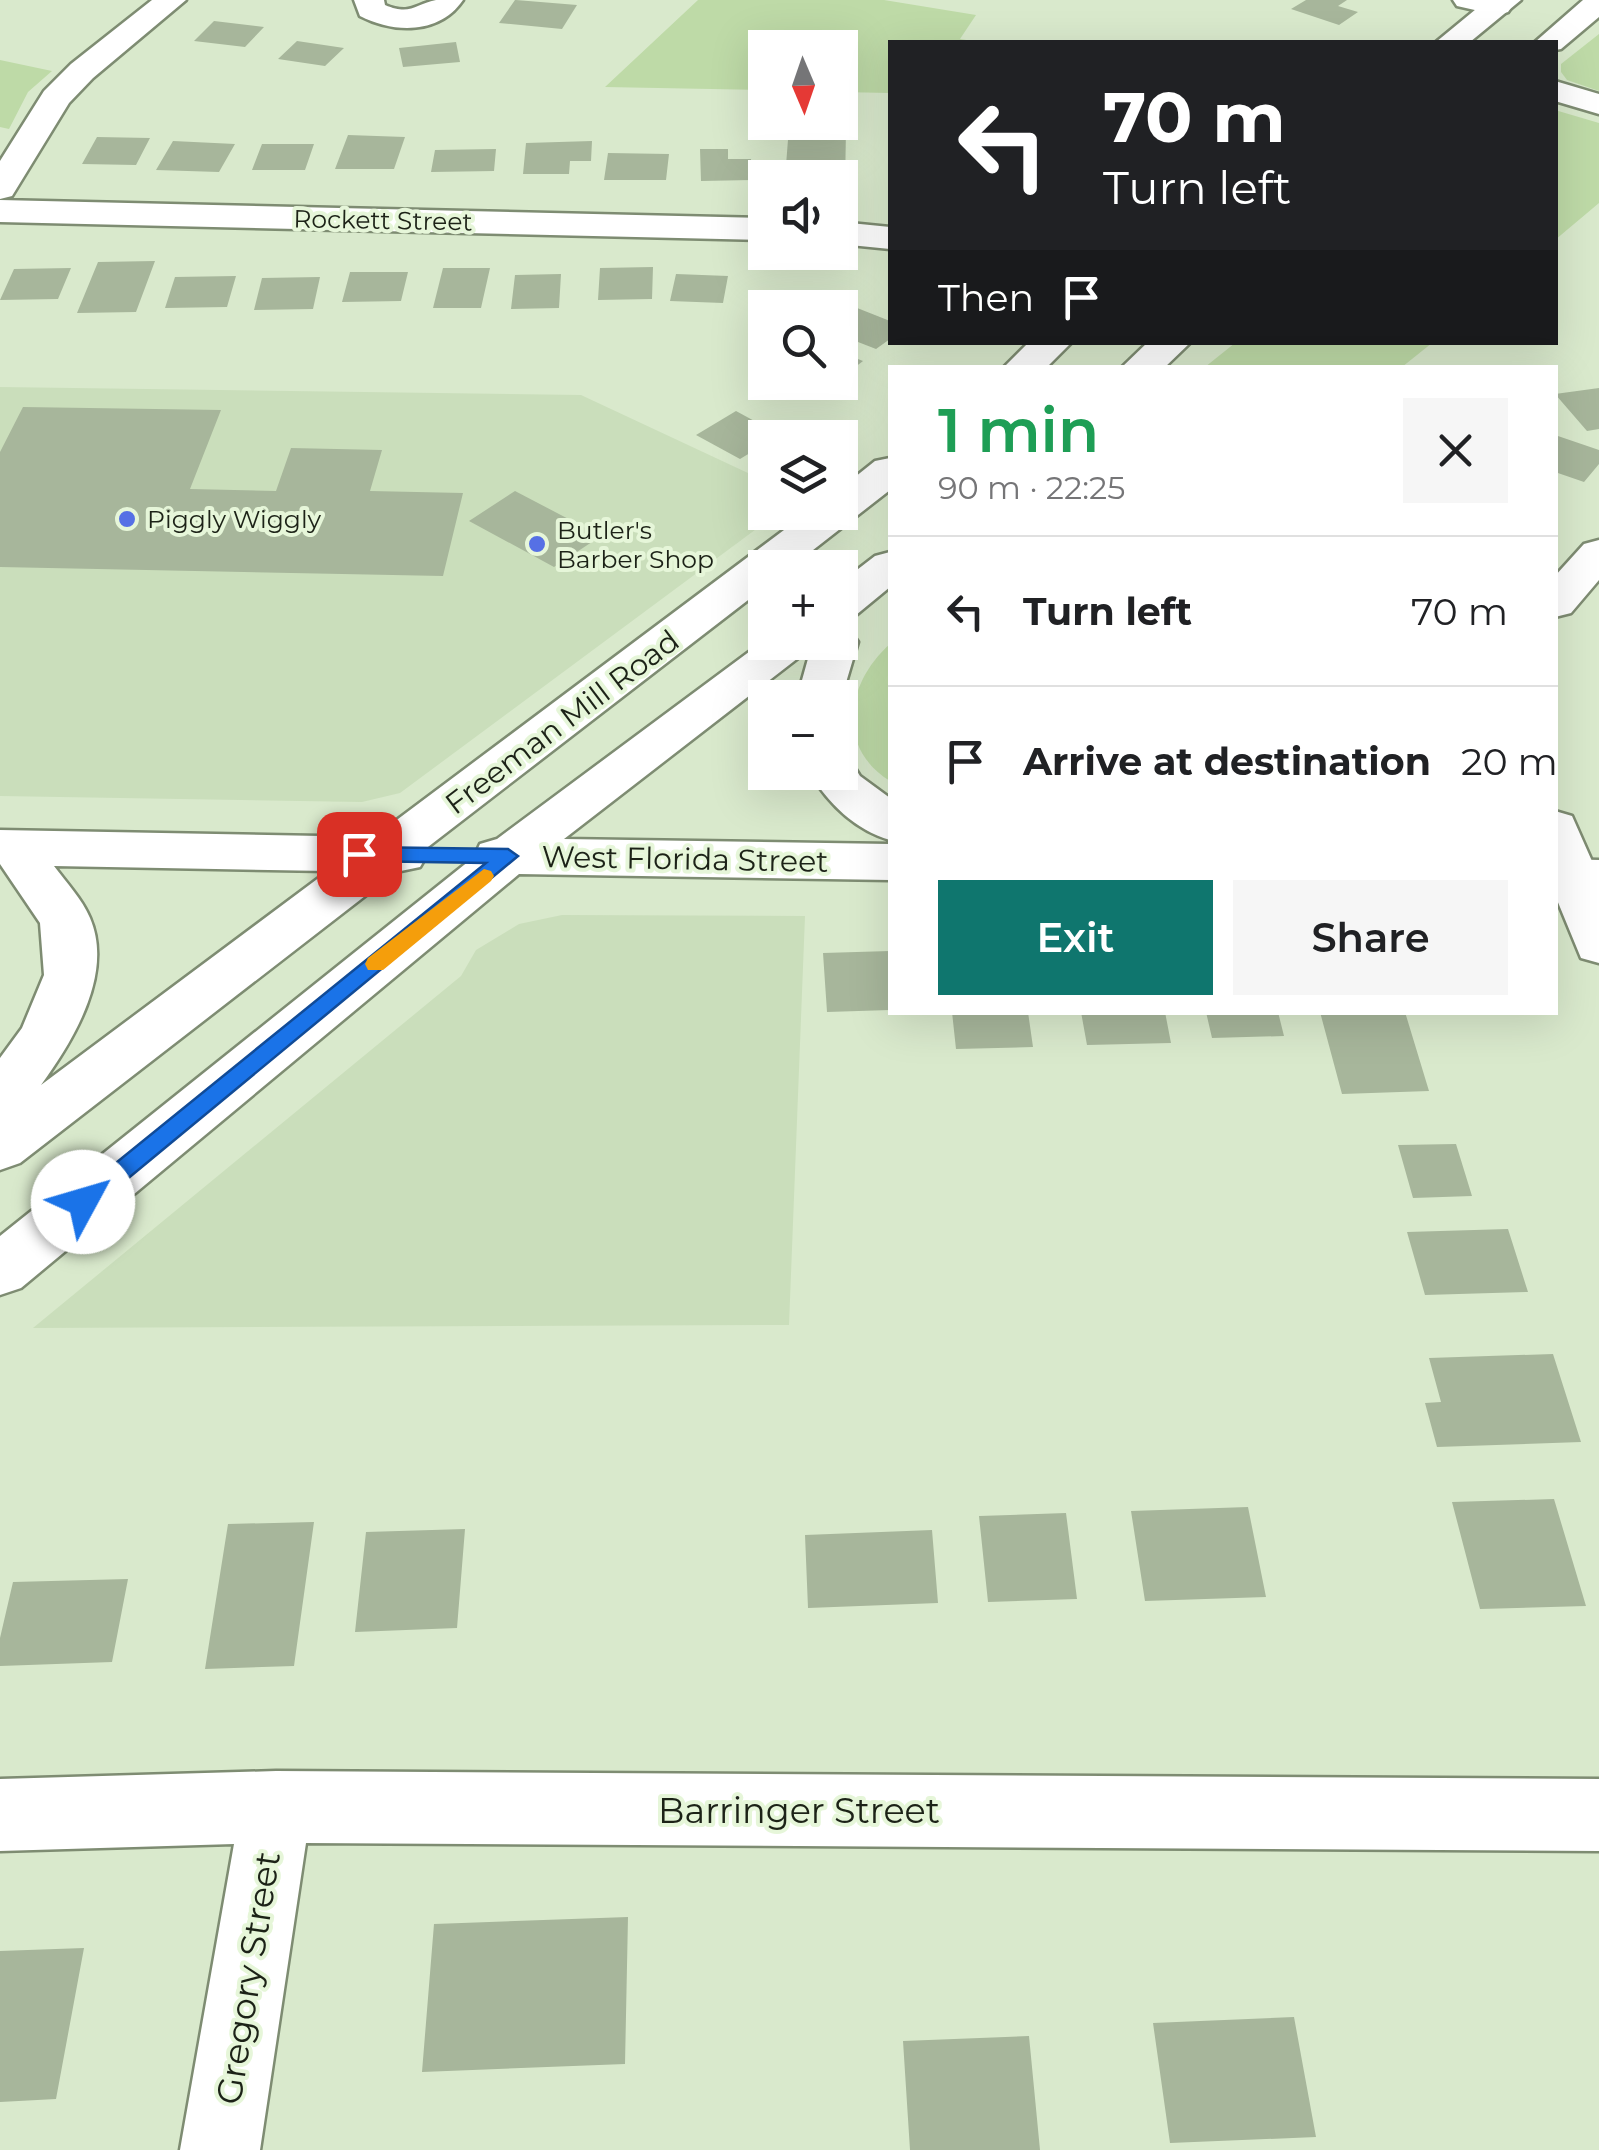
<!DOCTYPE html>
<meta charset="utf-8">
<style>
:root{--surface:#fff;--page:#f6f6f6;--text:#202124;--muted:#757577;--line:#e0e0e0;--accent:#0f766e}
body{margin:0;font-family:Montserrat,sans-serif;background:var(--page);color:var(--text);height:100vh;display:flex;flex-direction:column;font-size:38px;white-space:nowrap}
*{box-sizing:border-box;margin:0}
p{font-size:32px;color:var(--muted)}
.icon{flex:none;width:55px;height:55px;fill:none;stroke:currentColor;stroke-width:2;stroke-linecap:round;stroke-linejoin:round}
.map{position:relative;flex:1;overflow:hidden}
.sheet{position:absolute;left:888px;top:365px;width:670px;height:650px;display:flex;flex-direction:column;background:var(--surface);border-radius:0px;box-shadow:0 10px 40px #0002}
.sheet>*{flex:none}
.top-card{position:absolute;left:888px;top:40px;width:670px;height:305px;border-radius:0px;box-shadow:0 10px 40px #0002;background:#202124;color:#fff;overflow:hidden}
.needle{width:65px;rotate:178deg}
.tools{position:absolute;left:748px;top:30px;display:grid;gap:20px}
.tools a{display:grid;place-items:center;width:110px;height:110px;border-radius:0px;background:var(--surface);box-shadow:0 10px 40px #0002;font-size:50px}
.pin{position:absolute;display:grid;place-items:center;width:85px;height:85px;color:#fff;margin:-42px;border-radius:20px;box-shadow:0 5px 15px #0006}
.me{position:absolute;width:110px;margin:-55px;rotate:51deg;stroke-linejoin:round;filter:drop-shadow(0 0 8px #0008)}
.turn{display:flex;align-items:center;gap:35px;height:210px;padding:0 50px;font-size:45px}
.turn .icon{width:130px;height:130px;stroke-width:2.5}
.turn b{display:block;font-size:70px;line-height:85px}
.then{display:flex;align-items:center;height:95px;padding:0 50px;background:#0003;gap:20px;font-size:38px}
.round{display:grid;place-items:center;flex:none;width:105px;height:105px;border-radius:0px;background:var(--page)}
.summary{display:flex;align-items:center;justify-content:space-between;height:170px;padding:0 50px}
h1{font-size:60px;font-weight:600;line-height:75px;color:#1e9e55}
.action{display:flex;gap:20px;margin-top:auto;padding:20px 50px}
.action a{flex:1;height:115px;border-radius:0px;background:var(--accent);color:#fff;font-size:40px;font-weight:600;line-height:115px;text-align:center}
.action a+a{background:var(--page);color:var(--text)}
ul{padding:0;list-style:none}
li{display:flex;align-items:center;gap:30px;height:150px;padding:0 50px;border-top:2px solid var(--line)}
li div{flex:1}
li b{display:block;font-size:38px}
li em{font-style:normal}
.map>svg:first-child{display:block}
</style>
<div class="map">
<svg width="1599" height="2150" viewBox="0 0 1599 2150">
<rect width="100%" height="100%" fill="#d9e9cc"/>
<path fill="#cadebb" d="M0 387 581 395 765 481V512L778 513 400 793 362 802 0 796Z
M562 915 805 916 789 1325 33 1328 461 976 476 950 519 924Z"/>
<path fill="#bedaa7" d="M698 0H884L976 15 960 39 979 42H890V93L840 92V48H765V90L605 87Z
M1599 34V91L1567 80 1561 72V64Z
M0 60 52 71 28 92 9 129 0 127Z
M1555 110 1599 123V203L1555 240Z
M1235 343V342L1432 343 1402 367H1205Z
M890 644V781C835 747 847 682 890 644Z"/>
<path fill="#a7b69b" d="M515 0H516L577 5 562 29 499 23Z
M1306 0H1347L1338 6 1358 12 1339 25 1291 9Z
M214 21 264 27 245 47 194 41Z
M297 41 344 48 325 66 278 59Z
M456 42 460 62 403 67 399 48Z
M789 127 846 128 845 188H840V178H785Z
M348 135 405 137 394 169H335Z
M97 137 150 138 136 165 82 164Z
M173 141 235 144 219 172 156 170Z
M592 141 591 161H570L569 174H523L526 143Z
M262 144H314L305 170H252Z
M496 149 494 171 431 172 435 150Z
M700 149H728V159H751L752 180 701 181Z
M608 153 669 154 666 180H604Z
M155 261 136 312 77 313 98 262Z
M653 267 652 299 598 300 600 268Z
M71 268 58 299 0 300 14 269Z
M443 268H490L481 308H433Z
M350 272H408L401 301 342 302Z
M561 274 559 308 511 309 515 275Z
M676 274 728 276 723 303 670 301Z
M236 276 227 307 165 308 175 277Z
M320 277 313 309 254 310 262 278Z
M837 300 890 321V339L876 349 840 335V308H827Z
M840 352 863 361 840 379Z
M1599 388V429L1587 431 1555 394Z
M23 407 221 410 190 489 276 491 291 448 382 450 370 491 463 493 443 576 0 567V452Z
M736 411 780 435 765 438V444L740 459 696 435Z
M1555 435 1599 450V464L1584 482 1555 472Z
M515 491 601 536 554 567 469 521Z
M890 951V1010L827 1012 823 953Z
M952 1012H1028L1033 1047 956 1049Z
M1081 1012H1165L1171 1043 1087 1045Z
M1206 1012H1278L1284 1036 1212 1038Z
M1320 1012H1405L1429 1091 1342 1094Z
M1456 1144 1472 1196 1413 1198 1398 1145Z
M1508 1229 1528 1292 1425 1295 1407 1232Z
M1553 1354 1581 1442 1437 1447 1425 1403 1441 1402 1429 1358Z
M1554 1499 1586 1606 1480 1609 1452 1502Z
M1248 1507 1266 1597 1145 1601 1131 1511Z
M1066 1513 1077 1599 988 1602 979 1516Z
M314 1522 294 1666 205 1669 228 1524Z
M465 1529 457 1628 355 1632 366 1532Z
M932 1530 938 1603 808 1608 805 1535Z
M128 1579 112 1662 0 1666V1638L13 1582Z
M628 1917 625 2064 422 2072 434 1924Z
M84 1948 56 2099 0 2102V1951Z
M1294 2017 1316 2137 1170 2143 1153 2023Z
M1029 2036 1040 2150H910L903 2041Z"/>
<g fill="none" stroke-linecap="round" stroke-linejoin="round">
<defs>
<path id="minor" d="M152 0H186L93 78 69 103 12 196 0 199V161L44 91 71 64Z
M354 0H384L385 5C411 16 415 4 436 0 444 0 455 0 463 0 440 34 395 34 360 16Z
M1453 0H1508L1512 6 1508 12 1497 15 1457 6Z
M1555 81 1599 94V114L1555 101Z
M0 200 765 218V240L0 222Z
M840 222 890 227V249L840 244Z
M1599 540V580L1571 613 1555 617V576L1584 544Z
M1555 811 1572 816 1599 877V963L1581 958 1555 895Z
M276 1771 1599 1779V1851L306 1843 260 2150H180L234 1844 0 1851V1779Z"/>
<path id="major" d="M1487 0H1521L1470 42H1436Z
M1583 0H1599V17L1561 49 1555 50V42H1535Z
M1029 342H1072L1046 368H1003Z
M1148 342H1191L1164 368H1121Z
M890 458V490L790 568H765V587L424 850 427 855 420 867 396 872 20 1163 0 1170V1058L22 1028 44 975 40 923 0 864V830L374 837 808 512H840V489L875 461ZM54 866 328 871 41 1085C73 1041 114 974 90 918 82 899 66 882 54 866Z
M890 552V587L856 615 840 619V583L875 556Z
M840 629 851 632 858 642 840 703V698H797L811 648 564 839 890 844V880L519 874 21 1288 0 1295V1236L474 857 480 844 497 839 765 640 840 642Z
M840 758 850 760 860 776 890 798V840C855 830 828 803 809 772H840Z
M1555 859 1599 860V896L1555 895Z"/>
</defs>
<use href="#minor" stroke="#7e8c72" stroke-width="5"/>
<use href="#major" stroke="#7e8c72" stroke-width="5"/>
<use href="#minor" fill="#fff" fill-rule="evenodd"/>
<use href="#major" fill="#fff" fill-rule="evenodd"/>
</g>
<path fill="#1a73e8" stroke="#114b97" stroke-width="2.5" d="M359 847 508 849 518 856 91 1209H75L71 1202 75 1196 486 863 359 861 349 854Z"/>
<path fill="#f59e0b" d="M484 869 491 871 494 876 491 881 383 970H368L365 964 368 958Z"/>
<g fill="#5670e5" stroke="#e6f6d9" stroke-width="4">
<circle cx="127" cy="519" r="10"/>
<circle cx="537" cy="544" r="10"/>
</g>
<g text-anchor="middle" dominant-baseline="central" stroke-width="8" stroke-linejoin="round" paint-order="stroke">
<g font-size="25" fill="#1c2217" stroke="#e6f6d9">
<text transform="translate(383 220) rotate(1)">Rockett Street</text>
</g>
<g font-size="25" fill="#1c2217" stroke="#e6f6d9" text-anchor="start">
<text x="147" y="519">Piggly Wiggly</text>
<text x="557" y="530">Butler's<tspan x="557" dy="29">Barber Shop</tspan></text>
</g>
<g font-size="30" fill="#1c2217" stroke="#e6f6d9">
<text transform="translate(562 722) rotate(-37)">Freeman Mill Road</text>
<text transform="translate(685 859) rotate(1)">West Florida Street</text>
</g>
<g font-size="35" fill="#1c2217" stroke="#e6f6d9">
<text x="799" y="1810">Barringer Street</text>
<text transform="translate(248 1978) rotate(-81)">Gregory Street</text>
</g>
</g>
</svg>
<div class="tools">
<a><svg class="needle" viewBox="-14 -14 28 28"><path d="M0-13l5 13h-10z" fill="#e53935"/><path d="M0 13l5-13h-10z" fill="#757577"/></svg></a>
<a><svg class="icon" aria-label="sound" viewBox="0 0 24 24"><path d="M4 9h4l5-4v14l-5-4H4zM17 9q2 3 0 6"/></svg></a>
<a><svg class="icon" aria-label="search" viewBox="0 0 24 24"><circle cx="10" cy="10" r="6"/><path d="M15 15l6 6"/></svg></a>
<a><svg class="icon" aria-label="layers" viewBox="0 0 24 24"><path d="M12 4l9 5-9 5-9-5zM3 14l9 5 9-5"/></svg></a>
<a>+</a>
<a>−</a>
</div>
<div class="pin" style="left:359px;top:854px;background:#d93025"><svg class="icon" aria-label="arrive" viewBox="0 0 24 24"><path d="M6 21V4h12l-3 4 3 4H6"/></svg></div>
<svg class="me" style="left:83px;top:1202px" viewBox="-20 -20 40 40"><circle r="19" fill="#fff"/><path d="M0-13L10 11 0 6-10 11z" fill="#1a73e8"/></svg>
<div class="top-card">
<div class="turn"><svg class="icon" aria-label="left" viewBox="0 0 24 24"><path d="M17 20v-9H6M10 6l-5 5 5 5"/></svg><div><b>70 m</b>Turn left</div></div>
<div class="then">Then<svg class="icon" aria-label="arrive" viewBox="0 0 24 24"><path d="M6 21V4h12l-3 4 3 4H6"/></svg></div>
</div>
<section class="sheet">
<div class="summary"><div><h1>1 min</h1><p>90 m · 22:25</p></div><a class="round"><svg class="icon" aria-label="close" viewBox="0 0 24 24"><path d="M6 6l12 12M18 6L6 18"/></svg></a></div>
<ul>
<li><svg class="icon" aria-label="left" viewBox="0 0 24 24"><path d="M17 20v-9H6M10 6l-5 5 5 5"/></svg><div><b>Turn left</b></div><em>70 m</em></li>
<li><svg class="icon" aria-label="arrive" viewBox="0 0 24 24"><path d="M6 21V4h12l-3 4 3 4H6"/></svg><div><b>Arrive at destination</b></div><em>20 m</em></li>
</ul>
<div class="action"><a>Exit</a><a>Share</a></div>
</section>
</div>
